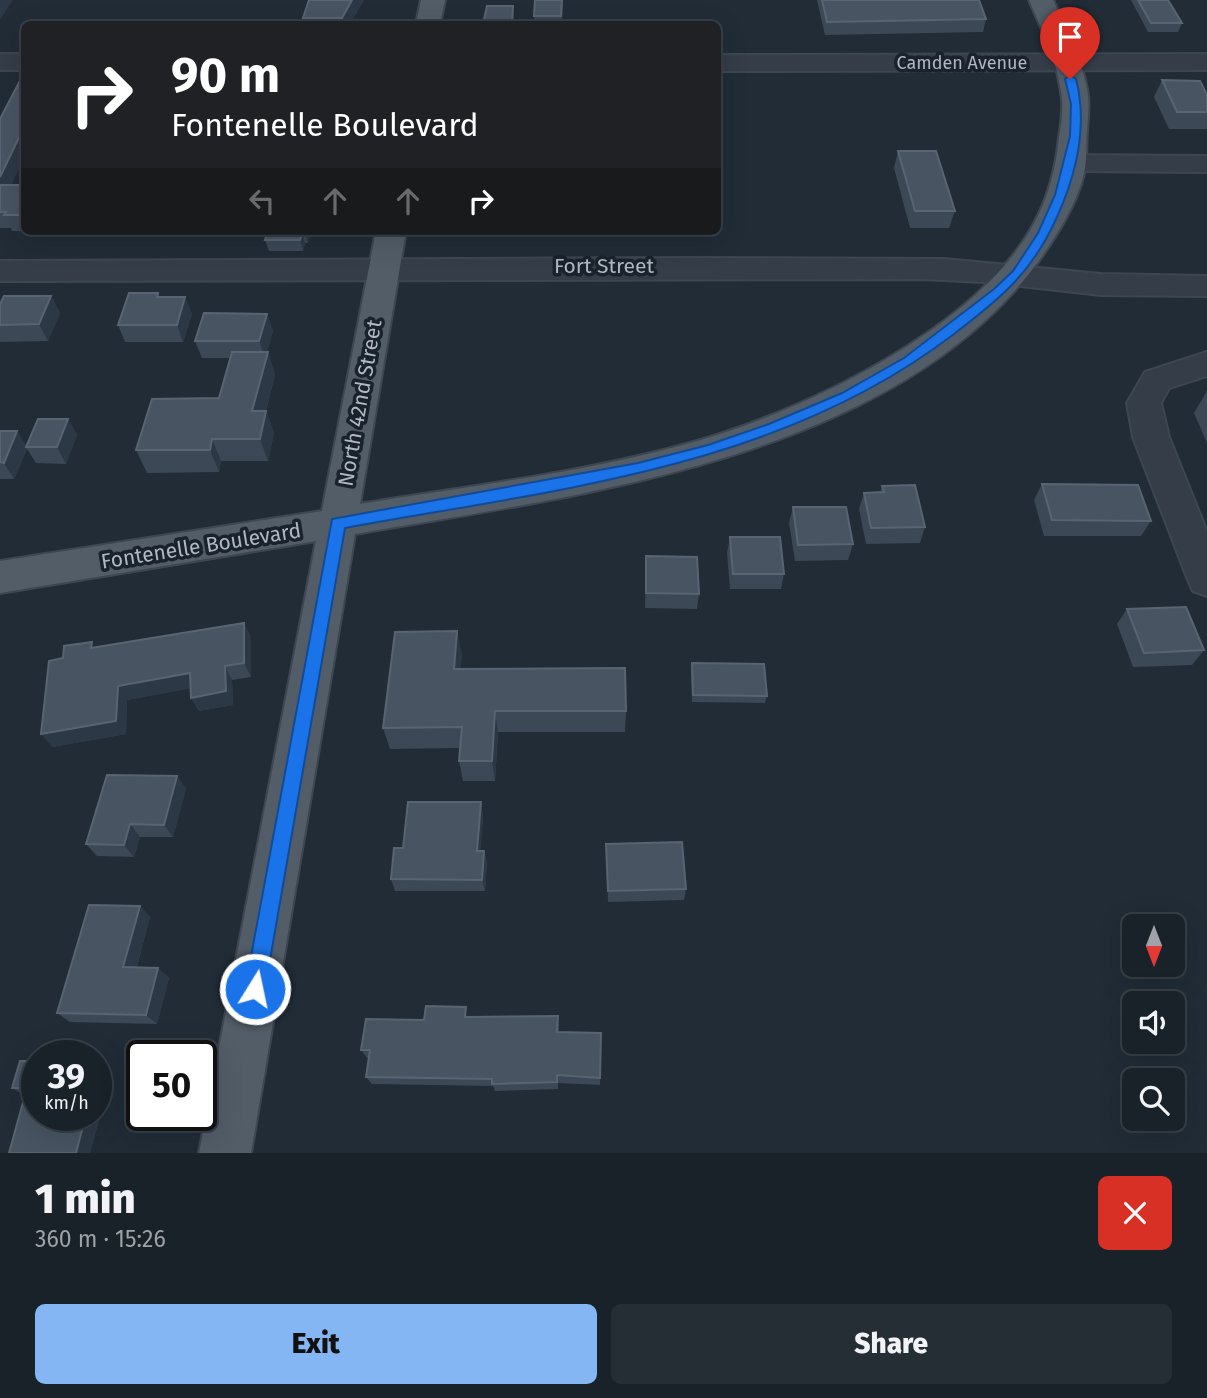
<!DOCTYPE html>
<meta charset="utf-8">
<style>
:root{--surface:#192129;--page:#262e35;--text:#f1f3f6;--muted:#9fa3a8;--line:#373e46;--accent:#84b6f4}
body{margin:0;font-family:"Fira Sans",sans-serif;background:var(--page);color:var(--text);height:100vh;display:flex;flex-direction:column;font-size:26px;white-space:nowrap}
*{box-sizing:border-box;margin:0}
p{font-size:23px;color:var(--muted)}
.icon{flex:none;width:38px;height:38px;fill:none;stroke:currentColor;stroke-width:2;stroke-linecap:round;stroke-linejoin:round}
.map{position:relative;height:1153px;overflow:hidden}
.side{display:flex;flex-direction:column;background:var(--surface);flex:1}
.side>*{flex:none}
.guide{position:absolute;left:21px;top:21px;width:700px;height:214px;border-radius:10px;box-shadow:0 7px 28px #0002,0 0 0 2px var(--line);background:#202124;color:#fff;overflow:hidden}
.needle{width:46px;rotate:180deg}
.buttons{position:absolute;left:1122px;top:914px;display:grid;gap:14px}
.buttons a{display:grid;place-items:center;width:63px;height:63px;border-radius:10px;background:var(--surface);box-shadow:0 7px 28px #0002,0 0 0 2px var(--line);font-size:35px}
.speed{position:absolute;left:21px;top:1040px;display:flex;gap:14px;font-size:35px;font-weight:700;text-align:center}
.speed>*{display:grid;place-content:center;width:91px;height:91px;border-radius:50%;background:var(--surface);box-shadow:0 7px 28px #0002,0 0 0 2px var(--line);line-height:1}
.speed small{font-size:18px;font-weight:400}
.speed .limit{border:4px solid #111;border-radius:10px;background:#fff;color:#111}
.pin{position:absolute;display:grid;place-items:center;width:60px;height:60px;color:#fff;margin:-72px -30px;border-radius:50% 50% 50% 0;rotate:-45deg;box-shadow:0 0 7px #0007}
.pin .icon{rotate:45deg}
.me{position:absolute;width:77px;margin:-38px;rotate:10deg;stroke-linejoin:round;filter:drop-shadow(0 0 5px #0008)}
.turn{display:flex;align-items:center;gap:24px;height:147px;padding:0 35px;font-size:32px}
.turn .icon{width:91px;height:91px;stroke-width:2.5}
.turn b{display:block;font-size:49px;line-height:60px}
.lanes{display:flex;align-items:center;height:66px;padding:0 35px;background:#0003;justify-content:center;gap:35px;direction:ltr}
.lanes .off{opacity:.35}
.round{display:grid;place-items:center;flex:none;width:74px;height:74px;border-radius:10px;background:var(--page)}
.head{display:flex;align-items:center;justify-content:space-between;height:119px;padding:0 35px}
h1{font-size:42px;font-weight:800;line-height:52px}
.cta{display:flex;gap:14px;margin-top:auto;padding:14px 35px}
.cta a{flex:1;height:80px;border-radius:10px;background:var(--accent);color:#111;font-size:28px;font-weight:800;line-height:80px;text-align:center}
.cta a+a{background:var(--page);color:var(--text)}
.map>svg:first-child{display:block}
</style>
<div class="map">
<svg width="1207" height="1153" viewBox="0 0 1207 1153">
<rect width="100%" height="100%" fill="#212c37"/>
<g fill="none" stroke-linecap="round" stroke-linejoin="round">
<defs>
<path id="minor" d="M0 54H24V70H0Z
M1207 54V70L718 71V55Z
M1071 155 1207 156V172L1071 171 1061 169 1057 163 1061 157Z
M692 258 944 259 1101 274 1207 276V296L1101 295 984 282 923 279 0 281V261Z
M1207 352V376L1169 388 1161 403 1169 437 1207 532V596L1193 591 1188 580 1133 437 1127 403 1145 372Z"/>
<path id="major" d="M421 0H445L440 24H416Z
M1029 0H1053C1067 29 1081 58 1087 89 1090 103 1088 117 1087 131 1086 143 1087 156 1085 168 1080 199 1056 237 1038 262 893 459 578 495 355 534L251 1153H199L316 541 0 593V561L322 511 376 231H406L360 504C474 485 592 472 704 439 811 407 975 328 1032 227 1048 199 1056 169 1059 137 1061 125 1063 112 1062 100 1059 65 1043 32 1029 0Z"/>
</defs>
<use href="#minor" stroke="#3e4651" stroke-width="4"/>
<use href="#major" stroke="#3e4651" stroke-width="4"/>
<use href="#minor" fill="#343d48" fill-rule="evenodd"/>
<use href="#major" fill="#525d68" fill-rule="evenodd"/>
</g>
<path fill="#3c4856" d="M364 0 350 24H304L303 18Z
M563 0 562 24H535L534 16Z
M817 0H979L986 19 983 32 825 35Z
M1131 0H1168L1182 23 1178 32H1148Z
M1162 80 1207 95V129H1169L1154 97Z
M0 119 12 185H24V231H194L187 233 12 231 11 228H0Z
M898 151 955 211 949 228H910L894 168Z
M268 231H311L308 243H305L303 251H269L265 240Z
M454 231H484L483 233 455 234Z
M158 293 160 297H185L192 314 183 342H125L118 325Z
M51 296 60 313 48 341 0 342V304Z
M267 314 273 331 267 352H268L275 375 266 411 274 433 268 461H221L219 472 147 473 136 450 219 398 231 358H202L195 341Z
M1207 391V443L1194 413Z
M68 419 77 435 66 464 36 463 27 449 14 479H0V431H17L26 446Z
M1042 484 1151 521 1141 536H1044L1034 500Z
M882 486 925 527 920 543 866 544 859 509 864 493H880Z
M793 507 853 544 848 560 795 561 789 523Z
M730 537 784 574 781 589H730L727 553Z
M646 556 699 594 697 609 645 608Z
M1127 609 1204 650 1192 665 1133 667 1117 624Z
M251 637V677L232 680 233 705 199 711 191 698V688L127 700 126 734 52 747 63 658 95 647Z
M462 654 460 669 626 711 625 732H498L495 781H463L459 761 460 748 390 749 383 728Z
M692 663 767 696 765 703 692 702 691 671Z
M177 776 186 789 173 837H140L134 857 97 856 86 844Z
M483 815 480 851H484L487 863 485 891H395L391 879 403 848Z
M606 844 686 889 684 900 608 902Z
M140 906 150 917 137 967 158 968 169 978 157 1024 70 1022 57 1013Z
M469 1016V1017L558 1016 559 1032 601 1033 600 1085 558 1083V1089L495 1091 493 1086 372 1084 366 1077 369 1058H367L361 1050 424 1020Z
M20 1061 37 1115H96V1109L101 1112 90 1153H9L25 1095 12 1088Z"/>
<path fill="#2c3845" d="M0 0H13L0 20Z
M352 0H364L350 24H343L342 18Z
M562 0H563L561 24V16Z
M513 6 514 24H512Z
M24 127V158L4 201 0 193V177Z
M306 231H311L308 243 305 233Z
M302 233 305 243 303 251 300 240Z
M51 296 60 313 48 341 39 324Z
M185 297 192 314 183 342 177 325Z
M267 314 273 331 265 358 259 341Z
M268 352 275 375 260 433 252 411Z
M266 411 274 433 268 461 260 439Z
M68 419 77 435 66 464 57 447Z
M17 431 27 447H26L27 449 14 479 4 463Z
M212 439 221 461 219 472 210 450Z
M244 623 251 637V677L244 663Z
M457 631 462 654 459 691 454 669Z
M225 666 232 680 233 705 199 711 191 698Z
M190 673 198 687 127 700 126 734 52 747 41 734 118 686Z
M495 711 498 732 495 781 492 761Z
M177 776 186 789 173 837 164 825Z
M481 802 483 815 480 863 477 851Z
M130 824 140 837 134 857 124 845Z
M484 851 487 863 485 891 482 880Z
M140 906 150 917 134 977 123 967Z
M158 968 169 978 157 1024 146 1015Z
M96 1109 101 1112 90 1153H76L86 1115H96Z"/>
<path fill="#485462" stroke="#586471" stroke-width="2" d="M309 0H352L342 18H303Z
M535 0H562L561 16H534Z
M822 0H979L986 19 827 22Z
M1138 0H1168L1182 23H1151Z
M487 6H513L512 24H483Z
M23 75 24 76V127L0 177V119Z
M1162 80 1200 81 1207 95V112H1177Z
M898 151H936L955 211H915Z
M0 185H24V215H4L6 212H0Z
M268 231H306L305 233H302L300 240H265Z
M129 293H158L157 297H185L177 325H118Z
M4 296H51L39 324 0 325V304Z
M204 313 267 314 259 341H195Z
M232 352H268L252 411H266L260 439H212L210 450H136L152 399 219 398Z
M38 419H68L57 447H26Z
M0 431H17L4 463 0 462Z
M1042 484 1138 485 1151 521 1052 520Z
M915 485 925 527 871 528 864 493 884 492 882 486Z
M793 507H846L853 544 798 545Z
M730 537H780L784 574H733Z
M646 556 697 557 699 594 646 593Z
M1186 607 1204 650 1144 653 1127 609Z
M244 623V663L225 666 226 691 191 698 190 673 118 686 116 721 41 734 49 661 63 658 64 646 92 642 91 648Z
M457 631 454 669 625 668 626 711H495L492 761H459L462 727 383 728 395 632Z
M692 663 764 664 767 696 693 695Z
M107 775 177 776 164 825 130 824 124 845 86 844Z
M408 802H481L477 851H484L482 880 391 879 394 848H403Z
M682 842 686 889 608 891 606 844Z
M89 905 140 906 123 967 158 968 146 1015 57 1013Z
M426 1006 466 1007 465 1017 558 1016 557 1032 601 1033 600 1078 557 1075V1082L492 1084V1079L366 1077 370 1050H361L366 1019 424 1020Z
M20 1061H37V1115H86L76 1153H9L27 1088H12Z"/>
<path fill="#1a73e8" stroke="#114b97" stroke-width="2" d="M1070 75 1076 79C1088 126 1077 173 1057 217 1032 273 1001 298 954 334 778 469 556 489 345 528L265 989 262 996 255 999 248 996 245 989 332 519 638 463 708 445 769 424 842 393 904 358 994 289 1013 271 1038 233 1055 195 1070 136 1071 104 1065 79Z"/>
<g text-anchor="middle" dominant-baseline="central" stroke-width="7" stroke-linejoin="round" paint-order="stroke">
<g font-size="18" fill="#afb8c4" stroke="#1a222c">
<text x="962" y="63">Camden Avenue</text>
</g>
<g font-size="21" fill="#afb8c4" stroke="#1a222c">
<text x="604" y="266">Fort Street</text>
<text transform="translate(360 403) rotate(-80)">North 42nd Street</text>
<text transform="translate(201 546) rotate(-9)">Fontenelle Boulevard</text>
</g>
</g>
</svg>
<div class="buttons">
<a><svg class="needle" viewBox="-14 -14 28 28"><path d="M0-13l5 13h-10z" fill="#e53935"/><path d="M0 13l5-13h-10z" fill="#9fa3a8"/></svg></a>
<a><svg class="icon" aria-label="sound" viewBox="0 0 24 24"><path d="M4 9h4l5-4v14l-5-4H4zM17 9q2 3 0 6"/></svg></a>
<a><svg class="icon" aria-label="search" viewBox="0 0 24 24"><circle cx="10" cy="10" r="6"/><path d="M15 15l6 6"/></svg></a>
</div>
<div class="speed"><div>39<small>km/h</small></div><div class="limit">50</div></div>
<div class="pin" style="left:1070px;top:79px;background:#d93025"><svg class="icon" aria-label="arrive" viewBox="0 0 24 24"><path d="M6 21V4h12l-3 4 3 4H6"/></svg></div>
<svg class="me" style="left:255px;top:989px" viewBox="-20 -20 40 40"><circle r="17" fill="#1a73e8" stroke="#fff" stroke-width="3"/><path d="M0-11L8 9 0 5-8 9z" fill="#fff"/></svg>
<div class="guide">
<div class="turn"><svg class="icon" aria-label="right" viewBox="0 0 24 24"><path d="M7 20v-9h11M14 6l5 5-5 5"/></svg><div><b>90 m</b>Fontenelle Boulevard</div></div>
<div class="lanes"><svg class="icon off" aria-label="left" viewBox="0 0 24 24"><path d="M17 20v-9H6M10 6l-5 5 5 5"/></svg><svg class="icon off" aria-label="ahead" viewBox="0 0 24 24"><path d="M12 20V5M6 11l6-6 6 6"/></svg><svg class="icon off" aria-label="ahead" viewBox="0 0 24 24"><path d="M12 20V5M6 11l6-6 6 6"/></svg><svg class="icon" aria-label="right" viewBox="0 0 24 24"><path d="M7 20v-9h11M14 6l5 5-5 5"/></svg></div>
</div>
</div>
<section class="side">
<div class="head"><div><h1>1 min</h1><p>360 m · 15:26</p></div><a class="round" style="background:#d93025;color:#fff"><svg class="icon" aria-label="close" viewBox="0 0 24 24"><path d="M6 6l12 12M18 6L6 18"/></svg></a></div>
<div class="cta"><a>Exit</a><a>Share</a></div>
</section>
